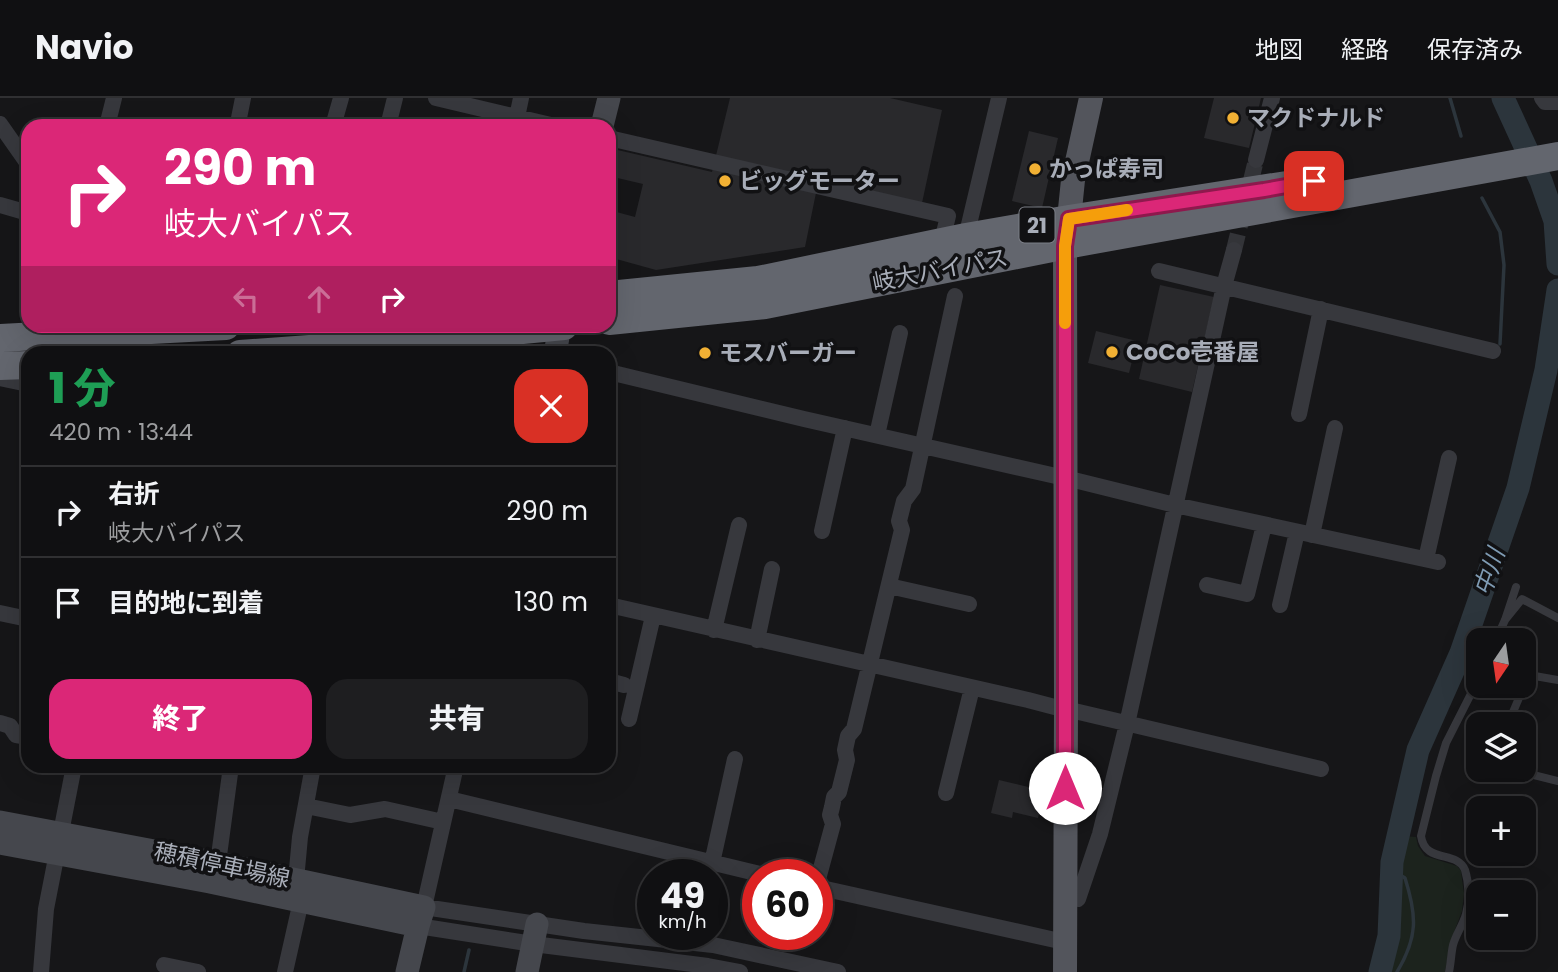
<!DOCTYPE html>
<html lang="ja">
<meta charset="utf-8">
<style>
:root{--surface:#101012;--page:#1e1e20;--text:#f1f3f6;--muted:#9c9d9f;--line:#303032;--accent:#db2777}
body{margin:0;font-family:Poppins,"Noto Sans JP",sans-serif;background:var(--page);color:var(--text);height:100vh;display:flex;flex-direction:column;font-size:26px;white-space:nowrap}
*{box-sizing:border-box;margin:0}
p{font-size:23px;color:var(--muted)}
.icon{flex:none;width:38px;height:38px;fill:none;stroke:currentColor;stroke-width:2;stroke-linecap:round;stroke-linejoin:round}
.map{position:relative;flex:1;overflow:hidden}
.drawer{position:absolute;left:21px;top:248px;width:595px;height:427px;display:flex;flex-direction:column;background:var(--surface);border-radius:21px;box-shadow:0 7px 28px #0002,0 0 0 2px var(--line)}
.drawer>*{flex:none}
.banner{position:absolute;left:21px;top:21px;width:595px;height:214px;border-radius:21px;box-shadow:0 7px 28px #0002,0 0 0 2px var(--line);background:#db2777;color:#fff;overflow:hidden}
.needle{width:46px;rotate:193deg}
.tools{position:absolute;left:1466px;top:530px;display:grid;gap:14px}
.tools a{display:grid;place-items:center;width:70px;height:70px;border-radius:14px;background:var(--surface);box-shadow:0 7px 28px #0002,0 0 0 2px var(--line);font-size:35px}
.speed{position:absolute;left:637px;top:761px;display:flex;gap:14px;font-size:35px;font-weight:700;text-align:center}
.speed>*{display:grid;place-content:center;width:91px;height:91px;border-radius:50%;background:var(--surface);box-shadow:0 7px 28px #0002,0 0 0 2px var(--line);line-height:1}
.speed small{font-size:18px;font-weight:400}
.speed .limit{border:10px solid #d22;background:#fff;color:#111}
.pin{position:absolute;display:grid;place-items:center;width:60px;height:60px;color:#fff;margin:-30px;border-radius:14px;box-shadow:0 4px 10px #0006}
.me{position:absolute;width:77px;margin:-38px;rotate:0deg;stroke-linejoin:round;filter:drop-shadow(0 0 5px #0008)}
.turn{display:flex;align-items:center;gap:24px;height:147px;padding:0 28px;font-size:32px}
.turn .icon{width:91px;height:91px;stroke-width:2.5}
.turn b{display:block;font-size:49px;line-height:60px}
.lanes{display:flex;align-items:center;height:66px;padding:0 28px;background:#0003;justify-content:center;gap:35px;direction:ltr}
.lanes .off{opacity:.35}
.round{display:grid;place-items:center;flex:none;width:74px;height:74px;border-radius:21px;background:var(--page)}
.overview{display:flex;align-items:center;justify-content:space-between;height:119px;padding:0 28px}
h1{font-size:42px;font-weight:800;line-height:52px;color:#1e9e55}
.action{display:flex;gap:14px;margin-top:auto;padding:14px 28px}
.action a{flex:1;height:80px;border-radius:21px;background:var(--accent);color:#fff;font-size:28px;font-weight:800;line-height:80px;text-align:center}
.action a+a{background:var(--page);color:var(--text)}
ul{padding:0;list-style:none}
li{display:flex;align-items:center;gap:21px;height:91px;padding:0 28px;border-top:2px solid var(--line)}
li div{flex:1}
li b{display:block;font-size:26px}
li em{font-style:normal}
header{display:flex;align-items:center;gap:42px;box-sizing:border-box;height:98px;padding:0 35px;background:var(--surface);border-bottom:2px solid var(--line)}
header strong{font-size:33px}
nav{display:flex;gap:38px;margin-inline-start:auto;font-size:24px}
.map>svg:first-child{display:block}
</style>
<header>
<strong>Navio</strong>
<nav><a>地図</a><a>経路</a><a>保存済み</a></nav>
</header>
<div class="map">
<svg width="1558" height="874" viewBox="0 0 1558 874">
<rect width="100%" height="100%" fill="#161618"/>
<path fill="#1c231d" d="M1403 738 1416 739 1418 748 1425 758 1457 768 1461 773 1464 796 1462 813 1450 845 1445 874H1389L1397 837 1398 779Z"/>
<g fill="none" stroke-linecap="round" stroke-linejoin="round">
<path stroke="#2c353c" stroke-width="3.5" d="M1450 0 1461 38
M1482 100 1500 134 1504 167 1500 246
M1392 772 1405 780C1417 818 1418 839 1397 874
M464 874 469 852"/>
<path stroke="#2c353c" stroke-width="23" d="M1503 0 1541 83 1555 123 1558 166
M1380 874 1389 838 1392 764 1418 652 1461 555 1518 390 1546 272 1558 192"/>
</g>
<path fill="#29292c" d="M730 0H890L942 12 922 105 819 80 805 149 656 172 609 159V112L635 119 643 86 609 78V50L712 74Z
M1214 0H1261L1249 50 1204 40Z
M1029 33 1058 40 1042 110 1012 103Z
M1160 187 1214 199 1192 294 1139 281Z
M1096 233 1137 243 1129 275 1088 265Z
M999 682 1045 693 1038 720 1013 714 1012 720 991 715Z"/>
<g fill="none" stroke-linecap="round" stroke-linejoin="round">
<path stroke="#333438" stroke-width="16" stroke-dasharray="16 8" stroke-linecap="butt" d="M1234 152 1256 62"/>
<path stroke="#37383d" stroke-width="8" d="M1505 522 1522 501 1558 520
M1496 542 1505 522 1516 489
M1524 587 1529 577 1558 582
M1508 626 1524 588
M1513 672 1558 683
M1449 874C1451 865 1451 856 1453 847 1456 836 1463 827 1466 816 1470 803 1469 785 1465 772 1457 752 1425 766 1421 738L1436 678 1446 645 1479 580"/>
<path stroke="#37383d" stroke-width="16" d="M243 0 238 25 252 28
M436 0 555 28
M1542 0 1545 4H1558
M517 19 521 0
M0 26 28 66
M107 28 114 0
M333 28 341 0
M388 28 395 0
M609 40 948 118 942 143
M1256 62 1272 0
M0 107 28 115
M966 139 999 0
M1159 173 1493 253
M609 274 804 321 1078 383 1175 407 1438 464
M0 280 28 286
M1299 316 1321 211
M877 337 900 235
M822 433 845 330
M1312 437 1335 330
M1426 461 1449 360
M1207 487 1247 496 1264 427
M889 488 969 506
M609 507 1028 602 1066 612
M1280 507 1297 434
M0 515 28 521
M714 532 739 427
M757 542 772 471
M609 583 624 587
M1066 611 1321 671
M629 621 653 518
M0 625 10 628 16 637 28 639
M456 668 424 809 584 833 713 847 838 874
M946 695 972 590
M449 701 764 777
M306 708 350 717 385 711 443 724
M218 765 231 668
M712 765 735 661
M296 782 300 739 313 668
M817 785 833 726 830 717 832 709 834 699 839 694 847 662 845 652 848 638 854 631 902 432 899 423 904 403 913 391 955 198
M817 789 1064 844
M1078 801 1100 736 1127 626 1224 188 1234 152
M418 828 533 846 708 868 740 874
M164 867 198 874
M41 874 46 811 74 668
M285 874 301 803"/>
<path stroke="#45474d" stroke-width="23" d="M602 28 609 0
M555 256 560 228
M0 724 218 765 424 809 418 828 407 874
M0 745 210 784 418 828
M527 874 537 826"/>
<path stroke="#53555c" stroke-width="24" d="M1065 874 1066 611 1065 148 1069 121 1073 82 1091 0"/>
<path stroke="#63666e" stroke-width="28" d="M609 197 758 182 966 139 1069 121 1293 86
M609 223 765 207 1077 145 1558 58
M0 240 226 228
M240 256 392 245 564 228
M0 268 28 267"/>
</g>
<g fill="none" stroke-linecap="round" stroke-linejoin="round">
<defs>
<path id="route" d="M1065 690V148L1069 121 1264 92 1314 83"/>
</defs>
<use href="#route" stroke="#8e194d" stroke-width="18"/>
<use href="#route" stroke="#db2777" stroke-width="12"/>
<path stroke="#f59e0b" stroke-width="12" d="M1065 225V148L1069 121 1127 112"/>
</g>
<g fill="#f2b134" stroke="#111113" stroke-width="2.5">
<circle cx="1233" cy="20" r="7"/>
<circle cx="1035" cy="71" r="7"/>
<circle cx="725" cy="83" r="7"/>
<circle cx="1112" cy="254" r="7"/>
<circle cx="705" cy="255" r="7"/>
</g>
<g text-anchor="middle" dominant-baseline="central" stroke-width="7" stroke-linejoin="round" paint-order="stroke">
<rect fill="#111113" stroke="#7b7e86" stroke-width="2" x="1019.5" y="109.5" width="35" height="35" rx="5"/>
<g font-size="21" font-weight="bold" fill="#a8adb8">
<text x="1037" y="127">21</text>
</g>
<g font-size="23" font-weight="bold" fill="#a8adb8" stroke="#111113" text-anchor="start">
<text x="1247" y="20">マクドナルド</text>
<text x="1049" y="71">かっぱ寿司</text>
<text x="739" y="83">ビッグモーター</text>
<text x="1126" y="254">CoCo壱番屋</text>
<text x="719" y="255">モスバーガー</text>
</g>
<g font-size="23" fill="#a8adb8" stroke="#111113">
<text transform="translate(940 172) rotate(-11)">岐大バイパス</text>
<text transform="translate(222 767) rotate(12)">穂積停車場線</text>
</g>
<g font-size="24" font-style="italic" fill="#7f9bb3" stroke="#111113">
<text transform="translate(1489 474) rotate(-71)">中川</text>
</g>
</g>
</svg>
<div class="tools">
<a><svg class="needle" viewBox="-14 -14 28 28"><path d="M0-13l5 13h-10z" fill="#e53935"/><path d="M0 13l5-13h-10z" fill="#9c9d9f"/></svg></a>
<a><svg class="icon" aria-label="layers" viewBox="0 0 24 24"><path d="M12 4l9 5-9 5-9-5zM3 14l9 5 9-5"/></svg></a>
<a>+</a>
<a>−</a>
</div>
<div class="speed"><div>49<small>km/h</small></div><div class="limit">60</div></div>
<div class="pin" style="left:1314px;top:83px;background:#d93025"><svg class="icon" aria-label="arrive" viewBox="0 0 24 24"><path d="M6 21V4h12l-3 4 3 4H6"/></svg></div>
<svg class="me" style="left:1065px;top:690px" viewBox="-20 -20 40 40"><circle r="19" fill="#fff"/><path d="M0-13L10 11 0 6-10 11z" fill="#db2777"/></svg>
<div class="banner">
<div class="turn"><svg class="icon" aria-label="right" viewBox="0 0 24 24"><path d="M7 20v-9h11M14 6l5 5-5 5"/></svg><div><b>290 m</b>岐大バイパス</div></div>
<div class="lanes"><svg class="icon off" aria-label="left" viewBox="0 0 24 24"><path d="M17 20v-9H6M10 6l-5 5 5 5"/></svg><svg class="icon off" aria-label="ahead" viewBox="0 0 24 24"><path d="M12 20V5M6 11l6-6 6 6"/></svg><svg class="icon" aria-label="right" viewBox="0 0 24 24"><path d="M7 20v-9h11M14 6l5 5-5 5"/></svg></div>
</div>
<section class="drawer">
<div class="overview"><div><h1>1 分</h1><p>420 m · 13:44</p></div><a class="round" style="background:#d93025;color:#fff"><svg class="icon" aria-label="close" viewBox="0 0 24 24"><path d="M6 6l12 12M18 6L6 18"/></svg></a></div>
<ul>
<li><svg class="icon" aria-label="right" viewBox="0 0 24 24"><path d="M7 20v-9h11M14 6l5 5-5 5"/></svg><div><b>右折</b><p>岐大バイパス</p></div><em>290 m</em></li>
<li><svg class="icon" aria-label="arrive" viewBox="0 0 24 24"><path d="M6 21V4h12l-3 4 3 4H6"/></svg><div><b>目的地に到着</b></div><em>130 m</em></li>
</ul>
<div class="action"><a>終了</a><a>共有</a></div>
</section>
</div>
